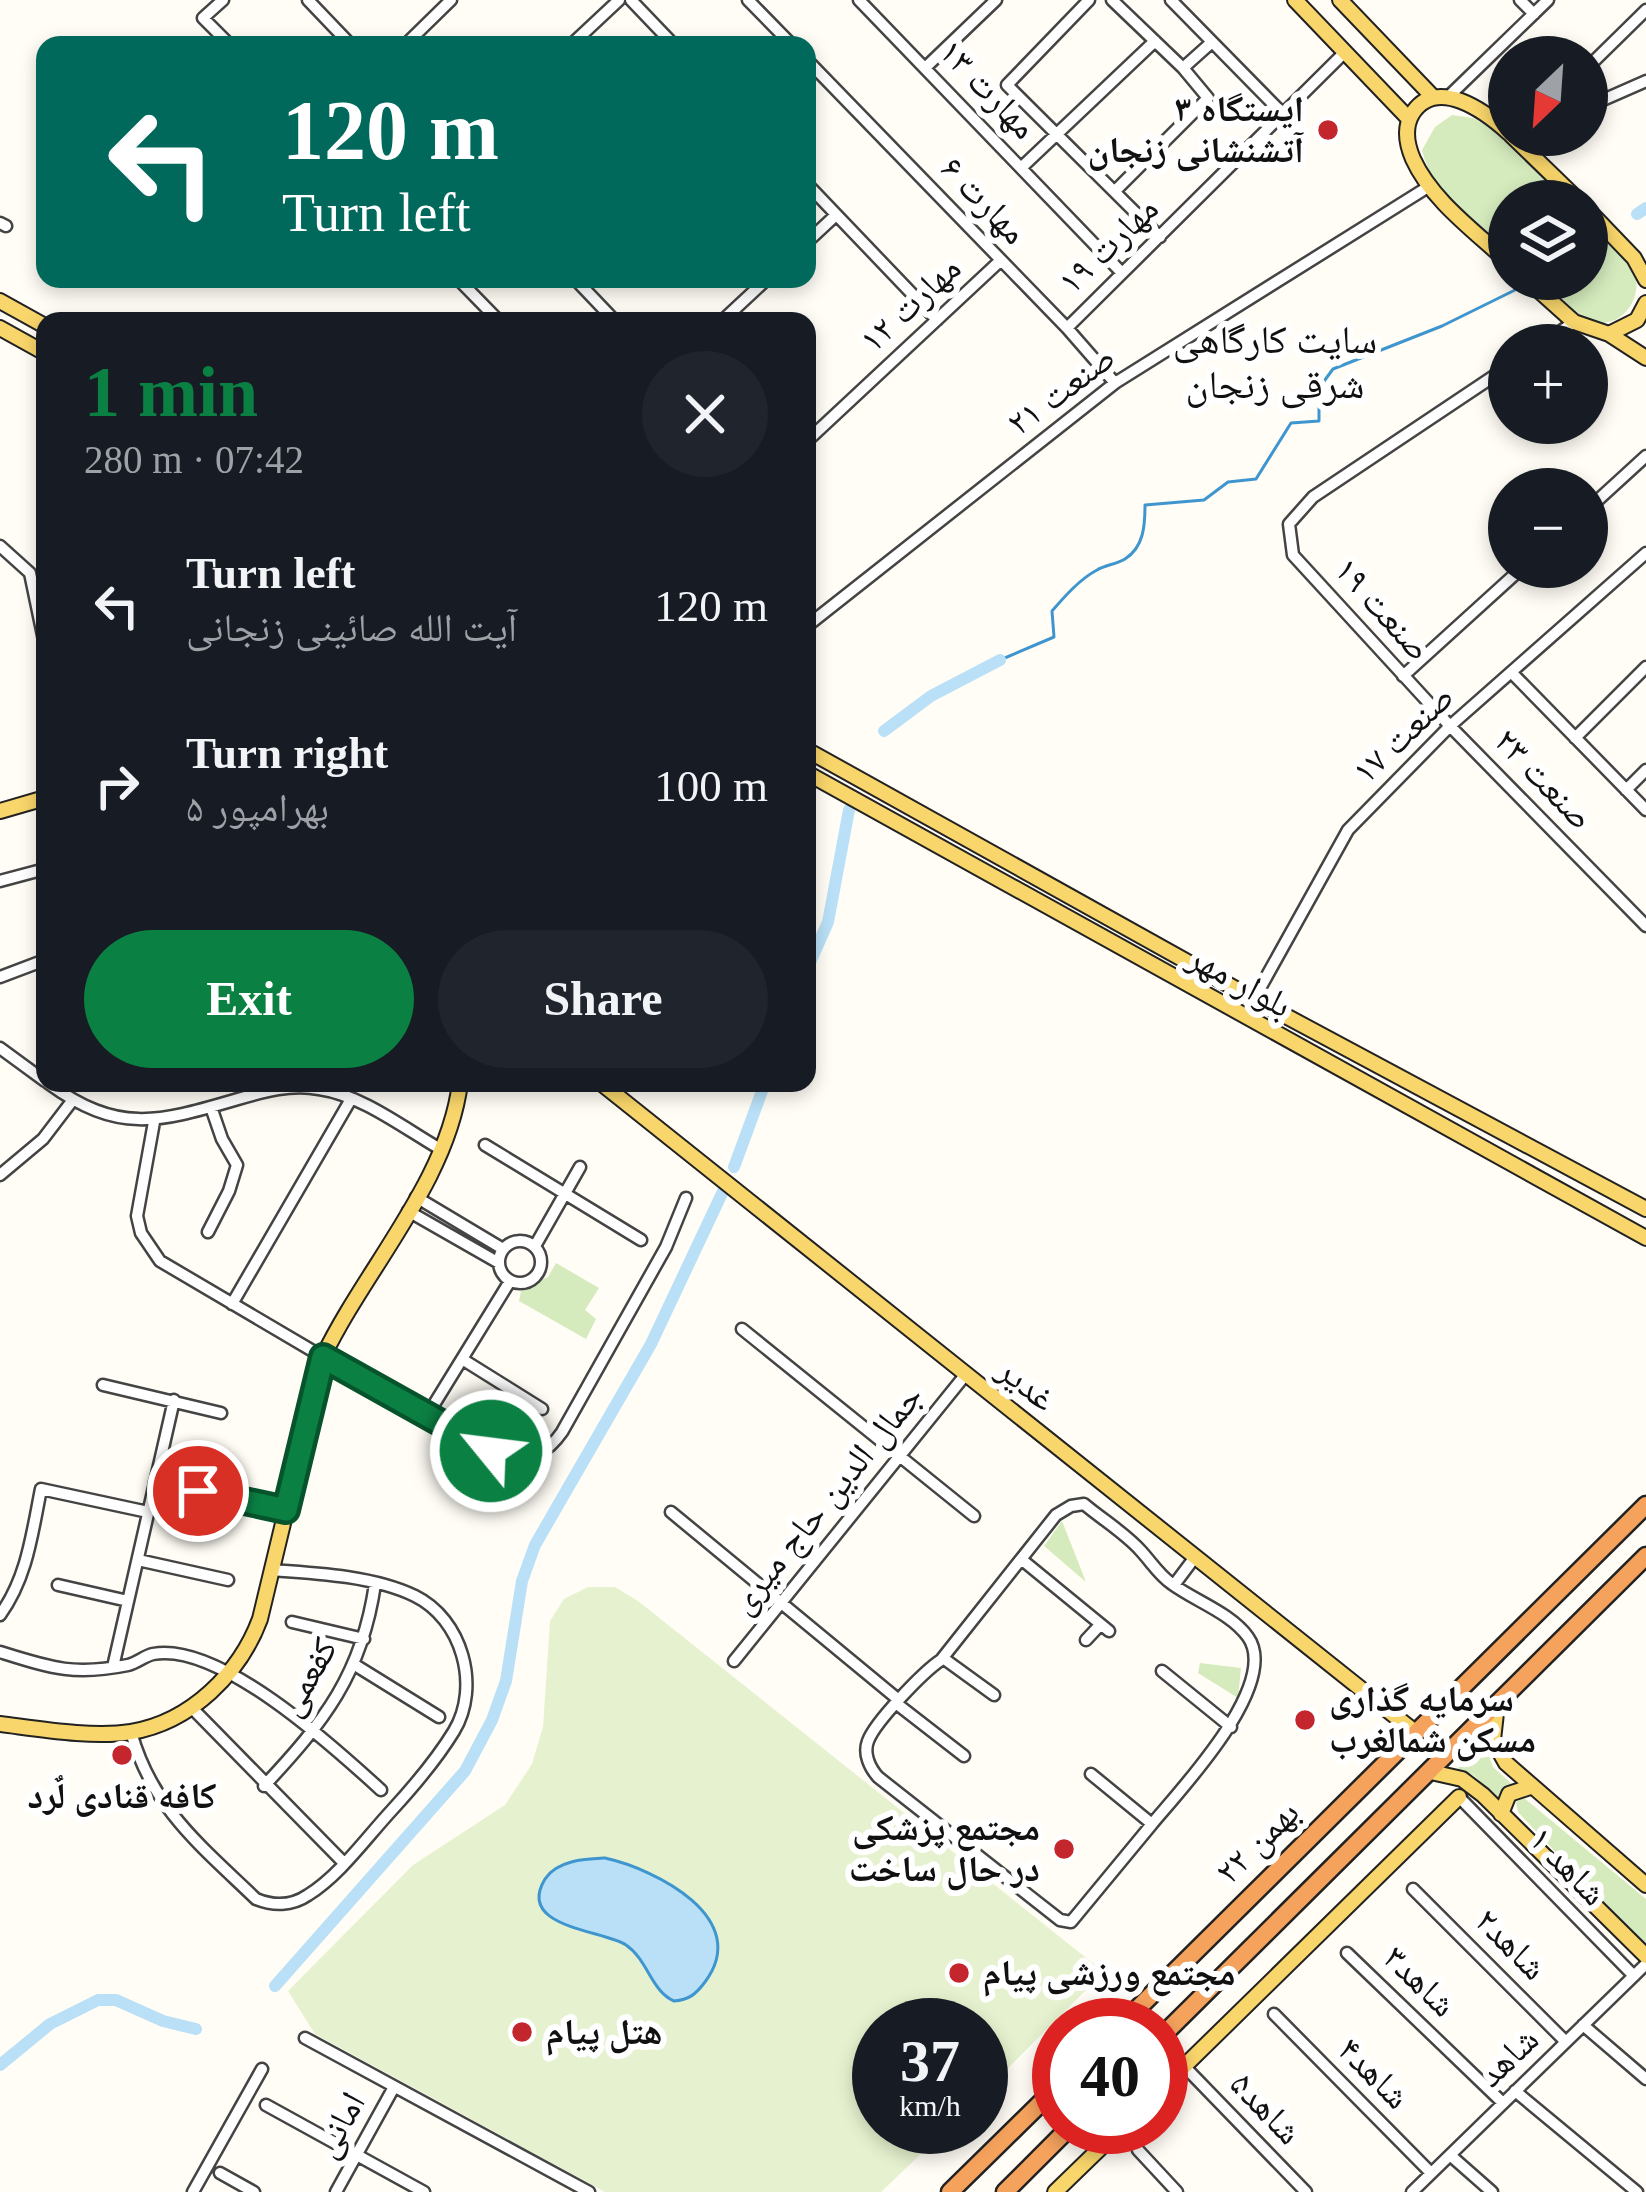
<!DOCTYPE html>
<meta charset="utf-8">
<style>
:root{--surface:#171b24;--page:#20242c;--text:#f1f3f6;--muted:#9ea1a6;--accent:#0b8043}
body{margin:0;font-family:"Times New Roman","Noto Naskh Arabic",serif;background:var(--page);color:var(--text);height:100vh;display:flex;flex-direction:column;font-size:45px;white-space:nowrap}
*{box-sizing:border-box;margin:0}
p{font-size:39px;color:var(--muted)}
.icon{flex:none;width:66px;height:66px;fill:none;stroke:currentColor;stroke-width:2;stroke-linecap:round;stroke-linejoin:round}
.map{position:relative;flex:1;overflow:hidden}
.details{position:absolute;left:36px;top:312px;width:780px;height:780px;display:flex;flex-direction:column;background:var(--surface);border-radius:24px;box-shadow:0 6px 18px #0003}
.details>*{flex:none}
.top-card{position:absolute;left:36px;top:36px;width:780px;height:252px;border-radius:24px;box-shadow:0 6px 18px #0003;background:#00695c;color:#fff;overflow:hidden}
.needle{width:78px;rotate:205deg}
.fabs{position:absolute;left:1488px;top:36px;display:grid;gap:24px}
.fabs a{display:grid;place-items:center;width:120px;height:120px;border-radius:50%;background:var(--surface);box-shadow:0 6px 18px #0003;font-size:60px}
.speed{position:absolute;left:852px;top:1998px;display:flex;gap:24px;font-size:60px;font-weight:700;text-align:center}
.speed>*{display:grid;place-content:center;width:156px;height:156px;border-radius:50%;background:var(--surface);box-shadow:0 6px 18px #0003;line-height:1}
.speed small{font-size:30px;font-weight:400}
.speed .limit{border:18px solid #d22;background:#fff;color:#111}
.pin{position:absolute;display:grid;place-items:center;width:102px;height:102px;color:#fff;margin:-51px;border:6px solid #fff;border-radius:50%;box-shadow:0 3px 12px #0007}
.me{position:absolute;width:132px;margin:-66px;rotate:299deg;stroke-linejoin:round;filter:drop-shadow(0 0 9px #0008)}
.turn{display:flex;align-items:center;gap:42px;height:252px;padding:0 48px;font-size:54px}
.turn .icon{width:156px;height:156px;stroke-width:2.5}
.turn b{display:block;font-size:84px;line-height:102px}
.round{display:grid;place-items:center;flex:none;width:126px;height:126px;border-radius:63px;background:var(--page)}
.headline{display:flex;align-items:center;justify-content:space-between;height:204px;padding:0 48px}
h1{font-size:72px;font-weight:600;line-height:90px;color:var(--accent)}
.action{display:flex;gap:24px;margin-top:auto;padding:24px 48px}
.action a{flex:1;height:138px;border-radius:72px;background:var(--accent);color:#fff;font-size:48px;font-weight:600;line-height:138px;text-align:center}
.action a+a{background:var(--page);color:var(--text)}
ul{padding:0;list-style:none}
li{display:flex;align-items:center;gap:36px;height:180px;padding:0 48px}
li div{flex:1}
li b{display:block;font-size:45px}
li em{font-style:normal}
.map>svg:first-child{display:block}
</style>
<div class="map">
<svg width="1646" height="2192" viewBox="0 0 1646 2192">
<rect width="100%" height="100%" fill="#fffdf5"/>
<path fill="#d5ebbd" d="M1452 115 1473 118 1487 126 1574 201H1509V254C1476 223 1432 195 1422 150L1435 127Z
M1587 214C1601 230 1620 246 1631 264 1646 289 1629 325 1597 323 1574 321 1553 294 1537 279H1587Z
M556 1263 599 1288 585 1310 596 1319 586 1339 519 1301 522 1286 548 1277Z
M1062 1521 1086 1582 1044 1546Z
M1200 1663 1241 1668 1238 1698 1198 1673Z
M1484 1742 1493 1767 1515 1787 1503 1792 1499 1799 1472 1774 1456 1770Z
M1524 1798 1646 1899V1948L1518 1812 1516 1802Z"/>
<path fill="#e6f2cf" d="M588 1587H615L638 1601 1104 1972 981 2095V2025H879V2127H932L925 2136 928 2147 881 2192H605L315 2034 288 1991 413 1865 505 1805 532 1764 543 1727 550 1621 564 1599Z"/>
<path fill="#b9e0f7" stroke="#3f96cf" stroke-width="3" d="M605 1858C655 1869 753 1918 705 1982 696 1994 689 2000 674 2001 651 1991 648 1960 626 1945 604 1930 515 1928 545 1879 557 1860 585 1859 605 1858Z"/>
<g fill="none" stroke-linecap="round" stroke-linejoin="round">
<path stroke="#3f96cf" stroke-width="3" d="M1000 660 1054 637 1052 611C1065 596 1080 579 1097 570 1105 565 1117 564 1125 559 1144 547 1145 525 1145 505L1204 500 1228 482 1256 479 1291 423 1319 421V388L1333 369 1442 326 1515 290"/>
<path stroke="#b9e0f7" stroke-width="12" d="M1637 214 1646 208
M884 731 931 696 1000 660
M807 969 828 922 849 810
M734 1167 765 1083
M275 1986 465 1771 492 1720 506 1681 522 1581 535 1545 651 1344 725 1187
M0 2065 50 2024 98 2000H116L163 2021 196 2029"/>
<defs>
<path id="minor" d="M223 0 203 18 230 45
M308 0 351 45
M631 0 674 45
M748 0 792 45
M859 0 1122 273
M1089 0 1007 85 1160 237
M1112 0 1183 68 1208 98 1115 191
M1171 0 1283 114
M1520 0 1534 14
M405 45 451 0
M571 45 619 0
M807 60 1067 328 1115 383
M925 68 996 0
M1183 68 1212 42
M1587 68 1646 10
M1448 97 1548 0
M1587 107 1646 81
M1022 167 1155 41
M807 184 937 320
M0 223 6 226
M807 242 836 215
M458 279 499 321
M575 279 615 321
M722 321 767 279
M1067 328 1345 52
M1541 345 1574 322
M1509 366 1313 497 1289 524 1293 555 1450 726 1646 926
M807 441 1001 260
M1587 510 1646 456
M0 546 30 573 45 645
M807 626 1115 383 1428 187
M1512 673 1646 810
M1403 676 1523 567
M1575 738 1646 667
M1626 790 1646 770
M0 881 45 869
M0 977 45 960
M1254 999 1348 830 1450 726 1646 553
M0 1048 45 1081
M48 1083C119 1135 159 1122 238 1099 265 1091 291 1084 319 1089 362 1095 405 1129 442 1150
M154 1122 137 1216 141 1233 160 1261 323 1357 508 1459C533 1460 548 1452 562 1432L666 1247 686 1198
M485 1145 641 1240
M0 1175 43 1139 72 1101
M416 1197 503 1249
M408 1211 499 1263
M208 1232 229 1191 237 1165 222 1139 211 1107
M499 1262a21 21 0 1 1 42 0a21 21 0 1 1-42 0Z
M535 1246 580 1167
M232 1304 351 1099
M742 1329 974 1516
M462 1359 542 1409
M103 1385 221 1413
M433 1406 510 1281
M155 1482 286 1510
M671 1512 894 1696
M1021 1559 1109 1631
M138 1560 228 1580
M58 1585 128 1601
M1174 1585 1195 1557
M0 1615C27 1578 32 1534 41 1489L148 1512
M292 1622 364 1639
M1086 1640 1100 1625
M0 1652C51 1668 74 1676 128 1665 137 1663 144 1656 153 1654 219 1641 335 1748 381 1790
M943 1658 994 1695
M734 1661 966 1374
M355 1665 439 1717
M113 1667 174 1400
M1162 1671 1231 1727
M897 1704 964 1756
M191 1707 343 1862
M131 1732C152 1808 201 1846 256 1899 273 1906 292 1906 308 1895 340 1875 366 1838 392 1810 414 1786 437 1759 454 1731 481 1686 462 1619 415 1596 374 1576 316 1573 271 1570
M1091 1774 1152 1824C1181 1789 1281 1684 1248 1637 1231 1613 1195 1601 1172 1584 1159 1575 1152 1563 1141 1551 1125 1533 1103 1520 1084 1504L1071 1506 1056 1515 941 1660C923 1672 875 1722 868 1741 863 1754 870 1768 878 1777L1060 1920 1071 1922 1152 1824
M264 1786C324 1722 362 1674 375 1584
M1459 1797 1634 1976
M1413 1889 1566 2042
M1347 1953 1503 2103
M1274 2014 1431 2173
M1583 2025 1646 2079
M305 2038 589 2192
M1184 2066 1306 2192
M1515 2091 1637 2192
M266 2105 424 2192
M1138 2150 1177 2192
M1450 2155 1492 2192
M220 2173 254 2192
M193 2192 262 2069
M336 2192 394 2087
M1412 2192 1646 1964"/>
<path id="major" d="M1295 0 1409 119
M1340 0 1433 97
M1509 133C1486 112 1436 75 1412 114 1404 128 1407 145 1413 159 1432 201 1476 232 1509 263
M1511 135 1579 201
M1587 209 1634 258 1646 280
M1526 279 1574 322 1609 334 1637 320 1646 303
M0 301 45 326
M0 328 45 353
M1609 334 1646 358
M807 750 1254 999 1646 1209
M807 773 1646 1238
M0 811 45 798
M601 1083 1415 1732
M1497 1704 1493 1740 1506 1763 1646 1885
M0 1724C40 1729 92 1738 131 1732 191 1722 240 1673 260 1619L323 1357C365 1269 448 1181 460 1083
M1431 1772 1462 1779 1483 1795 1646 1956
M1501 1814 1509 1794 1530 1787
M1161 2089 1459 1797
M1055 2192 1122 2127"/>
<path id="highway" d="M1121 2025 1646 1505
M1161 2037 1646 1556
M950 2192 1059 2085
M1005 2192 1070 2127"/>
</defs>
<use href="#minor" stroke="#444" stroke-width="15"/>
<use href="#major" stroke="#222" stroke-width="18"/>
<use href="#highway" stroke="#222" stroke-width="21"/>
<use href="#minor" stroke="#fff" stroke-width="10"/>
<use href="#major" stroke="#f9d66b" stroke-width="14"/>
<use href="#highway" stroke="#f5a25d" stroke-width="16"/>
</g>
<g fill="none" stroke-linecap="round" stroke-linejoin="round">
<defs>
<path id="route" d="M198 1491 286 1510 323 1357 491 1451"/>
</defs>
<use href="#route" stroke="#07532c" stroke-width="30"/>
<use href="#route" stroke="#0b8043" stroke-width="21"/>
</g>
<g fill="#c4262e" stroke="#fff" stroke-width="4.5">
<circle cx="1328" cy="130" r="12"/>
<circle cx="1305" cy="1720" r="12"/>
<circle cx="122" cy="1755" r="12"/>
<circle cx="1064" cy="1849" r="12"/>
<circle cx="959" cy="1973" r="12"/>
<circle cx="522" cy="2032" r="12"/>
</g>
<g text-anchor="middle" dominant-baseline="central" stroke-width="12" stroke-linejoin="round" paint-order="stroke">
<g font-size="36" fill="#111" stroke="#fff">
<text transform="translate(988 89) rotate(46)">مهارت ۱۳</text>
<text transform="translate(984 200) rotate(46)">مهارت ۶</text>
<text transform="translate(1108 245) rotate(-44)">مهارت ۱۹</text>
<text transform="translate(910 304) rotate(-43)">مهارت ۱۲</text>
<text transform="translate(1061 390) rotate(-37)">صنعت ۲۱</text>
<text transform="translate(1383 609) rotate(48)">صنعت ۱۹</text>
<text transform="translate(1403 734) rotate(-44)">صنعت ۱۷</text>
<text transform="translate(1544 779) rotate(46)">صنعت ۲۳</text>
<text transform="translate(1240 981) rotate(29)">بلوار مهر</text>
<text transform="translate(1027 1384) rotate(39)">غدیر</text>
<text transform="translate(826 1499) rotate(-51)">جمال الدین حاج میری</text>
<text transform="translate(307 1677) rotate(-60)">کفعمی</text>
<text transform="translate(1257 1842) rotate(-45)">۲۲ بهمن</text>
<text transform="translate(1568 1866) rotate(46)">شاهد ۱</text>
<text transform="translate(1511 1944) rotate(45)">شاهد۲</text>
<text transform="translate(1420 1981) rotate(44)">شاهد۳</text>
<text transform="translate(1508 2057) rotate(-44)">شاهد</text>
<text transform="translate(1374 2073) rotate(45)">شاهد۴</text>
<text transform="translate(1266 2108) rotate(46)">شاهد۵</text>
<text transform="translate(339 2125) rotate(-61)">امانی</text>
</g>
<g font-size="36" font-weight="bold" fill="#111" stroke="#fff" text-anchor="start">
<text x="1304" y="109" text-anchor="end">ایستگاه ۳<tspan x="1304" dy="41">آتشنشانی زنجان</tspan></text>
<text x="1329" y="1699">سرمایه گذاری<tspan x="1329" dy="41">مسکن شمالغرب</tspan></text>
<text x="122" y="1796" text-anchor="middle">کافه قنادی لٌرد</text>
<text x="1040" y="1828" text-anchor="end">مجتمع پزشکی<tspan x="1040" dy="41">در حال ساخت</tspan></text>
<text x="983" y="1973">مجتمع ورزشی پیام</text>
<text x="546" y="2032">هتل پیام</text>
</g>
<g font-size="39" fill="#111" stroke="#fff">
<text x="1275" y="339">سایت کارگاهی<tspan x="1275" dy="45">شرقی زنجان</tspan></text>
</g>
</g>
</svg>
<div class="fabs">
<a><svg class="needle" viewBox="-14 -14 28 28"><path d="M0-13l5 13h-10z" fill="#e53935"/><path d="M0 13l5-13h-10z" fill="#9ea1a6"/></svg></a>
<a><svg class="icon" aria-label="layers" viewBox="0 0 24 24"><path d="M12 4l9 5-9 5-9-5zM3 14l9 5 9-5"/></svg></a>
<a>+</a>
<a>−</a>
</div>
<div class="speed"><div>37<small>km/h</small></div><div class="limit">40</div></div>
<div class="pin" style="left:198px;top:1491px;background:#d93025"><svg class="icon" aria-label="arrive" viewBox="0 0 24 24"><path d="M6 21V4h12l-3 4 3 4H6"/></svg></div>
<svg class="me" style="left:491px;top:1451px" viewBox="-20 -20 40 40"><circle r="17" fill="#0b8043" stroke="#fff" stroke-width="3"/><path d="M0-11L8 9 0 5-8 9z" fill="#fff"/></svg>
<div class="top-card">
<div class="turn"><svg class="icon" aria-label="left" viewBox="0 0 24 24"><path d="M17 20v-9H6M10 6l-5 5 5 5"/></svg><div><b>120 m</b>Turn left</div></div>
</div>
<section class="details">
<div class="headline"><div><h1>1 min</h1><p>280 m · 07:42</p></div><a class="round"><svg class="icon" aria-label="close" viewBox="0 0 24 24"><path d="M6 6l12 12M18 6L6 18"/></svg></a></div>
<ul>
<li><svg class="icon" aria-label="left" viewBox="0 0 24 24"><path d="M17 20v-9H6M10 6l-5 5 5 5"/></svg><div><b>Turn left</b><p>آیت الله صائینی زنجانی</p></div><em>120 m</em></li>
<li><svg class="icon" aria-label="right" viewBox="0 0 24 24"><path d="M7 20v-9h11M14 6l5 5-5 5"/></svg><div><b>Turn right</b><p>بهرامپور ۵</p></div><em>100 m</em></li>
</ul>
<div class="action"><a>Exit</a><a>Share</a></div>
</section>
</div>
